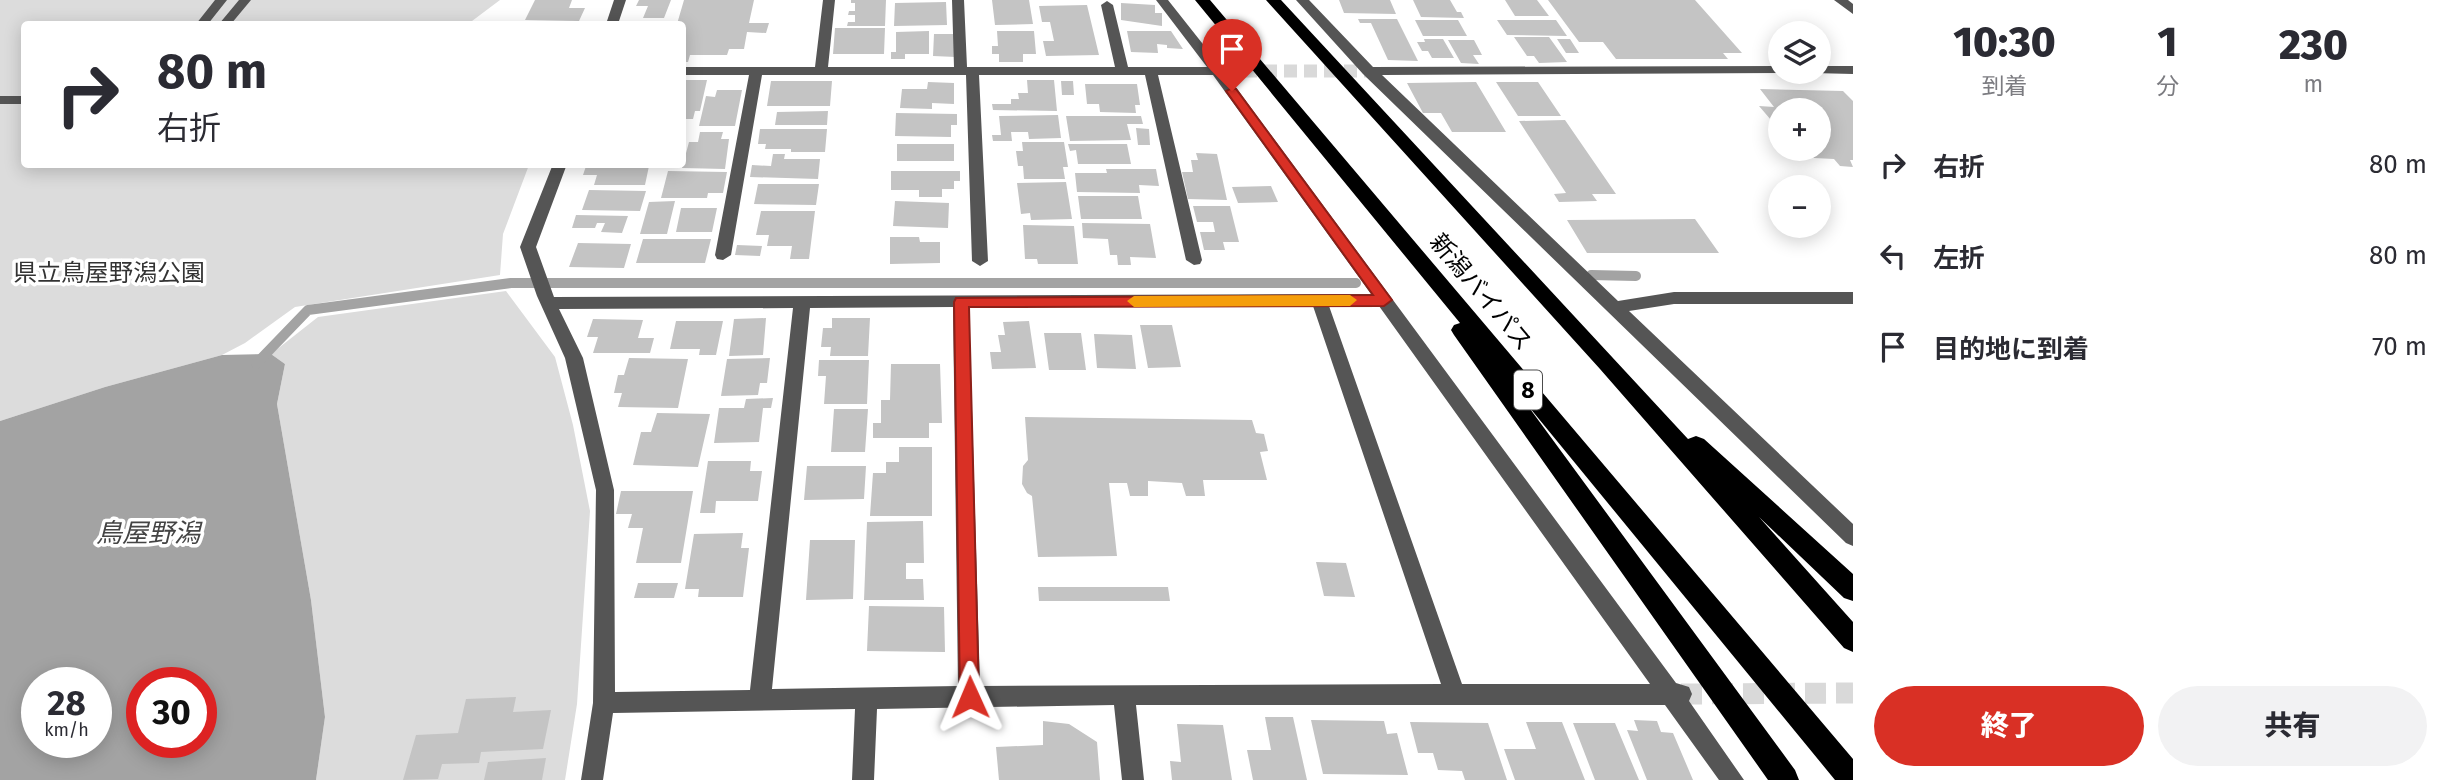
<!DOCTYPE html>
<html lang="ja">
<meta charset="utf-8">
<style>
:root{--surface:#fff;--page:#f2f2f3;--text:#2b2b33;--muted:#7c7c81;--accent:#d93025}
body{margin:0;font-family:"Fira Sans","Noto Sans JP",sans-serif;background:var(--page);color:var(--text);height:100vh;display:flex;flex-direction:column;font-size:26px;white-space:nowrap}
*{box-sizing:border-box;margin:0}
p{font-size:23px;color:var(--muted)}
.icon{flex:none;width:38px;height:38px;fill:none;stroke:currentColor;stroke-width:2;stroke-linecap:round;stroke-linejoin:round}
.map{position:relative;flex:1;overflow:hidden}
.details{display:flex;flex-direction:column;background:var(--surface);width:595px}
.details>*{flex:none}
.hud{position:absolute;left:21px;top:21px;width:665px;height:147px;border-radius:7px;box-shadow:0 4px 18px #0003;background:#fff;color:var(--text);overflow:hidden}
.fabs{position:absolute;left:1768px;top:21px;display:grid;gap:14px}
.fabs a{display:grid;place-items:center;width:63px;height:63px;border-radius:50%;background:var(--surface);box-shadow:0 4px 18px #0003;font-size:35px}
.speed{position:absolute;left:21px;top:667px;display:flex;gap:14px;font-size:35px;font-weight:700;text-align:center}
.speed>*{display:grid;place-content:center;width:91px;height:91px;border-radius:50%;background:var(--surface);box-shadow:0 4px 18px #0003;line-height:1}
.speed small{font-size:18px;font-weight:400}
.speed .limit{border:10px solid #d22;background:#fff;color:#111}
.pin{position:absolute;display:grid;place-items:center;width:60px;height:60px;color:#fff;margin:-72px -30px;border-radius:50% 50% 50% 0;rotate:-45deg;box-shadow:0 0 7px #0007}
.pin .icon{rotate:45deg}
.me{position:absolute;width:77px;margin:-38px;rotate:359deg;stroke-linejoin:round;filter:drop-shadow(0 0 5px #0008)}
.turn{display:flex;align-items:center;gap:24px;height:147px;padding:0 21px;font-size:32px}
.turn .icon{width:91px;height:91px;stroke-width:2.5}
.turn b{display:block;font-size:49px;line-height:60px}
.eta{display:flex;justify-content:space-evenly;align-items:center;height:119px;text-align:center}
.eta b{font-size:42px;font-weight:800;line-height:49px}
.primary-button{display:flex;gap:14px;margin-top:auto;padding:14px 21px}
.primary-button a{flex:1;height:80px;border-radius:42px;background:var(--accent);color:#fff;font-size:28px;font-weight:800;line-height:80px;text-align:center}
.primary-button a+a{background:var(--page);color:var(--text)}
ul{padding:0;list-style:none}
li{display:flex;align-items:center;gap:21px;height:91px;padding:0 21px}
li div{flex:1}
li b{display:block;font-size:26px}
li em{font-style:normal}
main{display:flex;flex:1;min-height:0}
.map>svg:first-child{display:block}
</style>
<main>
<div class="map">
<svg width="1853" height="780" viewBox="0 0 1853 780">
<rect width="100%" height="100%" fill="#fff"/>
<path fill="#dcdcdc" d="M0 0H500L468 24H24V164L529 165 503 234 500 275 295 307 245 343 222 355 105 387 0 421Z
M506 291 555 357 573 425 590 511 577 704 565 780H316L325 717 311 600 277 404 285 364 271 354 318 317Z"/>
<path fill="#a3a3a3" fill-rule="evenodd" d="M271 354 285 364 277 404 311 600 325 717 316 780H0V421L105 387 222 355ZM37 682H96V742H37ZM142 682H201V742H142Z"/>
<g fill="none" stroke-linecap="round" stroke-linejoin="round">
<path stroke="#a3a3a3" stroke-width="10" d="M1591 275 1636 276
M256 364 308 310 511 283H1356"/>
</g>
<path fill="#c4c4c4" d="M535 0H572L569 8H585L579 21 525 20Z
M639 0H671L664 18H643L648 6H636Z
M684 0H754L749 23H769L766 33 747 32 744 49H729L727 55H690L688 62H682V24H677Z
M851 0H886L885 26H847L848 22H855V15H848L849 11H855V3H851Z
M992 0H1029L1033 24 995 25Z
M1339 0H1390L1396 14 1344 13Z
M1413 0H1450L1457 12H1461L1464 18 1421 17Z
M1505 0H1537L1549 16H1515Z
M1548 0H1695L1742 53H1723L1728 59H1616L1603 42H1579Z
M946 2 947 25 894 26 895 3Z
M1121 3 1155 5V13H1162V26L1121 20Z
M1087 5 1099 55 1046 56 1043 41H1054L1050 22H1042L1039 6Z
M1358 19H1397L1418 61 1388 60 1371 23H1360Z
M1415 20H1458L1467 36H1423Z
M1497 20H1556L1567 36 1507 35Z
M835 28H885L884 54H833Z
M929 31V54H905V59H891V52H896V32Z
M997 31H1034L1036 54H1023V62H999V54H992V46H998Z
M1127 31H1171L1183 49 1167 48V45L1157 44 1158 53 1131 52Z
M934 34H956V57L933 56Z
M1514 37H1549L1567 62 1539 63 1534 56H1527Z
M1424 39H1443L1454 58H1432L1428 51H1422L1417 42H1425Z
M1557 39H1570L1579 53H1566Z
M1448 40H1474L1482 55H1473L1479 64 1461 63Z
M682 80H707L700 111H695L693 119H682Z
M1027 80H1054L1057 111 993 110 992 104H1011V99H1019L1018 93H1028Z
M771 81H832L830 106H767Z
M1061 81H1073L1074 95H1062Z
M928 82 954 83V104L932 103V109L900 108 902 89H927Z
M1476 82 1506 132H1452L1441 113H1423L1407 83Z
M1496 82H1538L1561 116H1518Z
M1085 84H1137L1140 105H1135L1136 113 1100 112 1099 104H1087Z
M1760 89 1843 91 1853 101V160H1850L1853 167 1840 166 1834 159 1814 158 1806 149H1818V110H1780V120H1771L1759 106 1774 107Z
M717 90H742L735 126H699L706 96 715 97Z
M828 111 827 125H775L777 112Z
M896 113 957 114V125H951V137L895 136Z
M1058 115 1061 138 1029 139 1028 132H1011L1012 141H993L992 135H1001L999 116Z
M1066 116H1141L1143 124H1127L1131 140 1070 141Z
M1565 120 1616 194H1592L1597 201 1559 202 1554 194 1566 193 1519 121Z
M1136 128 1149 129 1150 145H1138Z
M760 129H827L825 152H791V149H765L766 144H758Z
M700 132H723L721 139H729L725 169 682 168 689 142H698Z
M1022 142H1064L1068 167H1063L1065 179H1024L1023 166H1018L1016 151H1023Z
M897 144H954V161H897Z
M1068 144H1127L1131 164H1078L1076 150 1070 151Z
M1196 153 1217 154 1227 200 1188 199 1182 172H1193L1191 160H1198Z
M773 154H785L784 159H820L818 179 750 177 752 165 771 166Z
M586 166H649L645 185H594L597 175H583Z
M1106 169H1156L1159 186 1139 185 1140 193 1077 192 1075 173H1107Z
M668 171 727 172 723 193H708L707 198H661Z
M891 171H960V181H954V189H942V197H919V190H891Z
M1066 182 1072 219 1031 220 1030 213 1021 214 1017 183Z
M758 184H819L816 205 754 204Z
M1271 186 1278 202 1238 203 1232 187Z
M589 190 646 191 640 211 582 210Z
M1078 196H1138L1142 219H1081Z
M675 201 667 234H640L649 202Z
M895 201 949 203 948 228 893 226Z
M1193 206H1230L1239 242H1223L1225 250H1204L1200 232H1215L1213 222H1197Z
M681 208H717L712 232H676Z
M761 211H815L809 259H790L792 246H767L769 235H756Z
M576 215 628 216 622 233 601 232 605 223H597L595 228H572Z
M1695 219 1719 253H1587L1567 220Z
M1082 223 1150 224 1156 258 1130 257 1131 265H1118L1117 255H1110L1108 239 1083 238Z
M1023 225 1074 226 1078 264H1038L1037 259H1025Z
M890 237H919L920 242H940V263L890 264Z
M643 239H711L705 263H636Z
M578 243 631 244 624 268 569 267Z
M737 245 762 246 760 256 735 255Z
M766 318 763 355 729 356 734 319Z
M832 318H870L868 356H830L831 347H821L823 328H832Z
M593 319 643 320 638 338H654L650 353H593L598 337H587Z
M676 321H723L716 355H699L700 349H670Z
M1029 321 1036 368 992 369 990 352H1001L998 335H1005L1003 322Z
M1140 325H1172L1181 367 1148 368Z
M1044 333H1081L1086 370H1049Z
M1094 334 1132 335 1136 369 1097 368Z
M629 358 688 359 678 408 618 407 622 393H614L618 375H624Z
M770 358 767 383H760L758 395 721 396 727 359Z
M819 360H869L867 404H824L826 376H818Z
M891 364H940L942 423H929V438H873V423H881V400H890Z
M773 398 771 408H763L759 442 714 443 719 408H744L746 399Z
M834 409H868L865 452H831Z
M657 413 710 414 698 467 633 465 641 432H651Z
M1025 417 1252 420 1256 433 1264 434 1268 451 1260 452 1267 480H1203L1205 496H1186L1182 483 1148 481V496H1130L1127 483H1109L1117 556 1038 557 1032 496 1027 493 1022 484 1023 466 1028 460Z
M899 447H932V516H870L873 473H886V462H899Z
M708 461H751L750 471H762L758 501H716L715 513H700Z
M807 466H866L864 499 804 500Z
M621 491H693L681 563H636L643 528H628L632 514H616Z
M923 521 924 563H906V579H923L924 600H864L867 522Z
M743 533 741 548H749L743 597H698L699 589H685L694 534Z
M810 540H855L853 599 806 600Z
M1316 562 1346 563 1355 597 1324 596Z
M638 583H678L674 598H634Z
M1038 587H1168L1170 601H1039Z
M869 606 944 607 945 652 867 651Z
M516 697 513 712 551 710 543 749 481 752 479 763 442 764 438 779 403 780 416 735 458 733 466 699Z
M1265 717H1293L1307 780H1253L1247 750H1271Z
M1311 720 1384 721 1387 734 1397 733 1408 775 1323 774Z
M1634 720 1657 721 1661 732 1673 733 1693 780H1647L1627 730 1638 731Z
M1043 721 1069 724 1097 742 1100 780H999L996 747 1043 745Z
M1410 722 1488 723 1507 780H1465L1462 771 1438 770 1433 753H1418Z
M1526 722H1562L1585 780H1515L1504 749H1536Z
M1573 723H1615L1639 780H1595Z
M1177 724 1223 725 1232 780H1172L1170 761 1181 762Z
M546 758 542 780H484L488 762Z"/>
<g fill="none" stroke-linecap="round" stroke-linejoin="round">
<path stroke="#d9d9d9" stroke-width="13" stroke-dasharray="13 7" stroke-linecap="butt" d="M1224 71H1368"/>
<path stroke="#d9d9d9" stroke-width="21" stroke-dasharray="21 10" stroke-linecap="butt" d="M1681 694 1853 693"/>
<path fill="#555" fill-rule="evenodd" d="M215 0H227L208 24H196Z
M239 0H251L231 24H219Z
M614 0H626L618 24H606Z
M823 0H835L828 67H954L952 0H964L967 67H1115L1101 5 1107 1 1113 5 1128 67H1207L1156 0H1168L1221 67 1229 68 1231 71 1226 74 1676 683 1689 687 1692 694 1689 701 1744 780H1719L1665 705H1136L1144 780H1122L1114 705 877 709 874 780H852L855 709 613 713 603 780H581L593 703 596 490 565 358 537 296 520 247 553 164H567L536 247 554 297 1371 294 1213 75H1158L1202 260 1200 264 1194 265 1186 260 1145 75H979L988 261 980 266 972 261 966 75H762L731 255 723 260 717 259 715 255 749 75H682V67H815ZM1313 306 1441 684 980 686 969 307ZM1329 306H1379L1650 684H1462ZM953 307 958 686 772 689 810 308ZM793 308 750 690 615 692 614 490 583 358 559 309Z
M1296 0H1309L1373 67 1780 66V72L1785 73 1382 75 1618 301 1674 292H1853V304H1674L1629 311 1853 524V546L1846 543 1363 74Z
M1834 0H1848L1853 4V14Z
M1818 66H1853V74L1813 73 1818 72Z
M0 96H24V104H0Z"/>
<path fill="#000" fill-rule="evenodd" d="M1195 0H1210L1853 759V780H1835L1525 402 1795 770 1799 780H1768L1454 335 1451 330 1454 325 1460 323Z
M1266 0H1281L1688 439 1696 436 1704 439 1853 574V601L1844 598 1759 517 1853 622V652L1844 648 1600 369Z"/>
</g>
<path fill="#d93025" stroke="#8d1f18" stroke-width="2" d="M1232 88 1236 89 1392 300 1384 306 969 307 979 697 977 704 970 707 962 704 960 697 954 302 956 298 1373 295 1226 91Z"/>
<path fill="#f59e0b" d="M1350 295 1357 300 1350 306 1134 307 1127 301 1134 296Z"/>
<g text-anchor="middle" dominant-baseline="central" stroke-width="7" stroke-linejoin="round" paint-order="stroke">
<rect fill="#fff" stroke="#4c4c4c" stroke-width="2" x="1514" y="370.5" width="28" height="39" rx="5"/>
<g font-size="23" font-weight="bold" fill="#000">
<text x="1528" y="390">8</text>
</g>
<g font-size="24" fill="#333" stroke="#fff">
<text x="109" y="273">県立鳥屋野潟公園</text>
</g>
<g font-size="24" fill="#000" stroke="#fff">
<text transform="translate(1481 292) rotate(50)">新潟バイパス</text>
</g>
<g font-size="26" font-style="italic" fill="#444" stroke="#fff">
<text x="148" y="533">鳥屋野潟</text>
</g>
</g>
</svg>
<div class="fabs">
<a><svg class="icon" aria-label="layers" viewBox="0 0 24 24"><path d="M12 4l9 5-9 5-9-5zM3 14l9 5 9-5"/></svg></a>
<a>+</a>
<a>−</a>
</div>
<div class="speed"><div>28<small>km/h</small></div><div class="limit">30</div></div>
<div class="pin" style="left:1232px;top:91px;background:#d93025"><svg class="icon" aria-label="arrive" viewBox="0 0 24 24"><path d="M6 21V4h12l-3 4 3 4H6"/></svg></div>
<svg class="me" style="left:970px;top:697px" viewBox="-20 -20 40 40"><path d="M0-17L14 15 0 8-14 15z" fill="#d93025" stroke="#fff" stroke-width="4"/></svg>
<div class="hud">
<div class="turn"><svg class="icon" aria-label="right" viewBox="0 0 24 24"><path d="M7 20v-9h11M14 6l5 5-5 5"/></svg><div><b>80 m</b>右折</div></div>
</div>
</div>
<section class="details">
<div class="eta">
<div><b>10:30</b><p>到着</p></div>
<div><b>1</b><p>分</p></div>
<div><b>230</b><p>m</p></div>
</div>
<ul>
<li><svg class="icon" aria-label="right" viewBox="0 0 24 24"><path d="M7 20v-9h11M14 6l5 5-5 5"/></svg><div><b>右折</b></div><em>80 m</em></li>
<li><svg class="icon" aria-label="left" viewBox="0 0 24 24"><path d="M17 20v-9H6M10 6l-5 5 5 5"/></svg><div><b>左折</b></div><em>80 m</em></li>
<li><svg class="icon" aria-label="arrive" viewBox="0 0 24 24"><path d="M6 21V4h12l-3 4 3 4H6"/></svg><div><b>目的地に到着</b></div><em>70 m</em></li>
</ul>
<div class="primary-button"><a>終了</a><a>共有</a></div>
</section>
</main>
